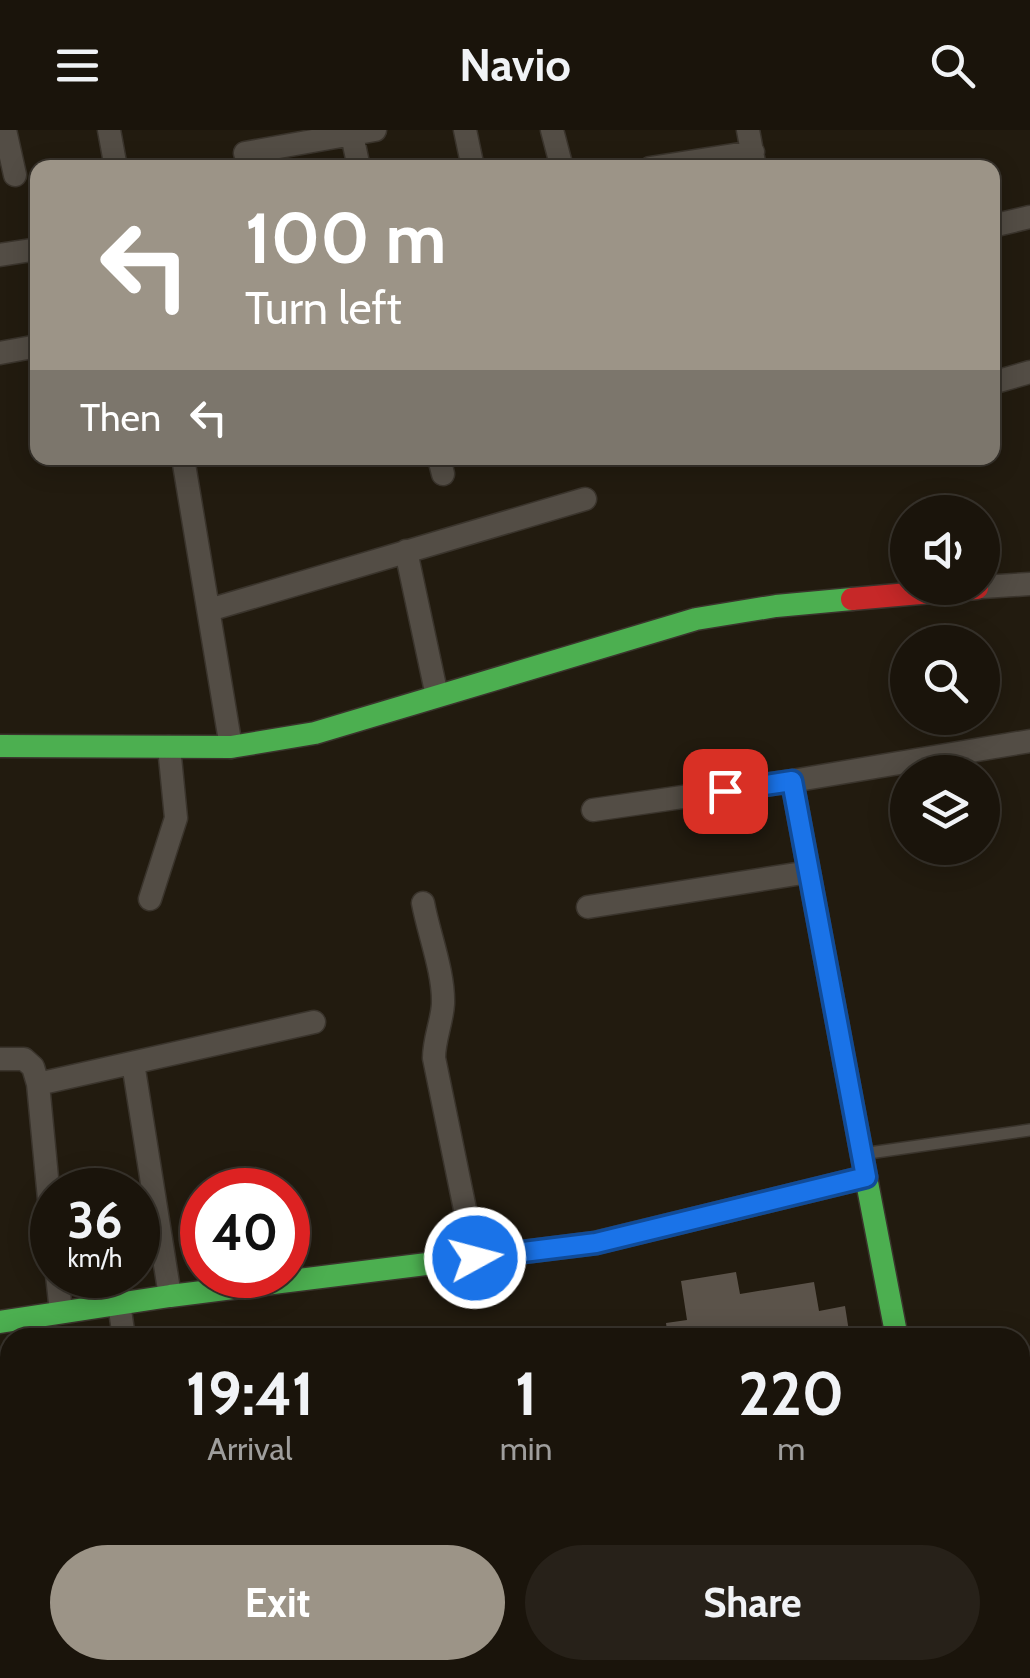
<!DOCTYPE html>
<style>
:root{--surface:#1a140b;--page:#272119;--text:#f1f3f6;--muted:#9f9e9d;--line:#38332c;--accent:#9c9487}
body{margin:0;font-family:Cabin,sans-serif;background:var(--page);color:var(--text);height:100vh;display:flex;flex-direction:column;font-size:38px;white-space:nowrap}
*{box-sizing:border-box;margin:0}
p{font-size:32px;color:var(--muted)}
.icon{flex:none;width:55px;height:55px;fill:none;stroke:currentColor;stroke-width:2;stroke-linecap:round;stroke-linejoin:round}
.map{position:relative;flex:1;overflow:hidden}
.panel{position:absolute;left:0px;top:1198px;width:1030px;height:352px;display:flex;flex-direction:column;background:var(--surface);border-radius:30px 30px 0 0;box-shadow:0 5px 25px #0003,0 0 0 2px var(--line)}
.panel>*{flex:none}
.guide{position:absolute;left:30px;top:30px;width:970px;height:305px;border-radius:20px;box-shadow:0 5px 25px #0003,0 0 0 2px var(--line);background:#9c9487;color:#fff;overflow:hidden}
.fabs{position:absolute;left:890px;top:365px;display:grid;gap:20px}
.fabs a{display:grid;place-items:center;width:110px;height:110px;border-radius:50%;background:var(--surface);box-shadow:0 5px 25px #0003,0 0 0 2px var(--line);font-size:50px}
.speed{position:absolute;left:30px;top:1038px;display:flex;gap:20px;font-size:50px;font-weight:700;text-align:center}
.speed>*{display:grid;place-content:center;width:130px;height:130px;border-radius:50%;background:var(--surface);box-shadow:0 5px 25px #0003,0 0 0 2px var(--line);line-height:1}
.speed small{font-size:25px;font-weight:400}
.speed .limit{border:15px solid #d22;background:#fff;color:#111}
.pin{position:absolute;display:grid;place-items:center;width:85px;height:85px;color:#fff;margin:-42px;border-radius:20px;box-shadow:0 5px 15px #0006}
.me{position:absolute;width:110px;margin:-55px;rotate:83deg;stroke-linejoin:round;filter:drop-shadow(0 0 8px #0008)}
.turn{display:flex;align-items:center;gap:35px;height:210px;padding:0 50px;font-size:45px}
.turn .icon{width:130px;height:130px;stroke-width:2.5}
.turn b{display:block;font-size:70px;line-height:85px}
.then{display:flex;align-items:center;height:95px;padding:0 50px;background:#0003;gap:20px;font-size:38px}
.eta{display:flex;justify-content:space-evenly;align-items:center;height:170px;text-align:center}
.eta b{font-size:60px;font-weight:800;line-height:70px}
.primary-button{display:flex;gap:20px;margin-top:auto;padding:20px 50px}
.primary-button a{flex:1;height:115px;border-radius:60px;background:var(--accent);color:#fff;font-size:40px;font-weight:800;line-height:115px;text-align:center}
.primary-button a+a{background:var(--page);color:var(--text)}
header{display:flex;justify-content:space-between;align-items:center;height:130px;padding:0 50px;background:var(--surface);font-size:45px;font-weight:800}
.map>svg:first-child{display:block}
</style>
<header><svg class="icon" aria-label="menu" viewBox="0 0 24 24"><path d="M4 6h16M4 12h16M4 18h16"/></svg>Navio<svg class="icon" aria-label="search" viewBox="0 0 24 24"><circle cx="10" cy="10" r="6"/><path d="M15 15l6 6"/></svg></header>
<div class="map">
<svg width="1030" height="1548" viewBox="0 0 1030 1548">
<rect width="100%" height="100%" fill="#221b0f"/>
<path fill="#5b534a" d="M736 1142 740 1164 814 1152 819 1181 845 1176 850 1208H668L666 1193 687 1190 681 1151Z"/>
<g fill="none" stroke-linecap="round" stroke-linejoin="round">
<defs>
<path id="lane" d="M862 1024 1030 1000
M0 1430 10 1429
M116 1540 117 1548"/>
<path id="street" d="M5 0 15 45
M109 0 116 38
M351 0 359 38
M465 0 473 38
M552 0 562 38
M748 0 755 38
M245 23 375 0
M650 38 753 22
M992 96 1030 87
M0 125 38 119
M0 223 38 216
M992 253 1030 242
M183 328 231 617
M439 328 443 344
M406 421 437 566
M982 457 1030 454
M209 480 585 369
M593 680 792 651
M150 769 176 688 169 617
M423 773C429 805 444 842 443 874 442 892 434 909 434 928L475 1128
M588 777 809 742
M0 929H24L33 937 38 954 52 1100
M133 933 170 1166
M38 954 314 892
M866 1047 792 651 1030 611
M57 1145 61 1182
M119 1173 124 1208
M167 1540 168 1548"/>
<path id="fast" d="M0 616 231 617 315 603 696 489 776 476 852 469
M0 1192 170 1166 595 1113 866 1047 897 1208
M1020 1403 1030 1401
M1020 1451 1030 1449
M511 1548 554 1540"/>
<path id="slow" d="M263 1548 305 1540"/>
<path id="jam" d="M852 469 977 458"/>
</defs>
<use href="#lane" stroke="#3a342c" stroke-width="14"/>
<use href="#street" stroke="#3a342c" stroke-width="25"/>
<use href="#fast" stroke="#3a342c" stroke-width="25"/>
<use href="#slow" stroke="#3a342c" stroke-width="25"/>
<use href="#jam" stroke="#3a342c" stroke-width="25"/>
<use href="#lane" stroke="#534d45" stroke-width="11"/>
<use href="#street" stroke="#534d45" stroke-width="22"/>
<use href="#fast" stroke="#4caf50" stroke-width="22"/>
<use href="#slow" stroke="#ffc107" stroke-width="22"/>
<use href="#jam" stroke="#c62828" stroke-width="22"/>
</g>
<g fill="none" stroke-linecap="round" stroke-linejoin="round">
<defs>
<path id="route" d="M475 1128 596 1113 866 1047 792 651 725 661"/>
</defs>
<use href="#route" stroke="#114b97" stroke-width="25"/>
<use href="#route" stroke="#1a73e8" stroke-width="18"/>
</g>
</svg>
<div class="fabs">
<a><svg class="icon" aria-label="sound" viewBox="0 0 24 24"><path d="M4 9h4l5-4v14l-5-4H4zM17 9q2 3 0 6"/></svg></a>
<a><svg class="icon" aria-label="search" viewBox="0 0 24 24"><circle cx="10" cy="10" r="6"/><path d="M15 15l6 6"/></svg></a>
<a><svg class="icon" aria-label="layers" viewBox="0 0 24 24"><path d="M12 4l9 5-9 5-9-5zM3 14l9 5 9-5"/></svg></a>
</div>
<div class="speed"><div>36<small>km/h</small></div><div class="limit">40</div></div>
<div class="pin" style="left:725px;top:661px;background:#d93025"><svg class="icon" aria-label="arrive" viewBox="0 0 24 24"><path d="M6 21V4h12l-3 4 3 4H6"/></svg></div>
<svg class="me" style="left:475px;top:1128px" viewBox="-20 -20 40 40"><circle r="17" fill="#1a73e8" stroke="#fff" stroke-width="3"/><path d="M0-11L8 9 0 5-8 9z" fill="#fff"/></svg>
<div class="guide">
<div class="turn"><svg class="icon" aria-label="left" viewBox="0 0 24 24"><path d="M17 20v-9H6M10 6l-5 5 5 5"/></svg><div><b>100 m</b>Turn left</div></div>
<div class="then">Then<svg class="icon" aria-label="left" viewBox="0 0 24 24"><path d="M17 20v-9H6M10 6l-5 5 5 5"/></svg></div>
</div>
<section class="panel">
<div class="eta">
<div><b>19:41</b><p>Arrival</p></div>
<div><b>1</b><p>min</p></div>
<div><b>220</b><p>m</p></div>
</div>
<div class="primary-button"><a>Exit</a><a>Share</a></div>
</section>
</div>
